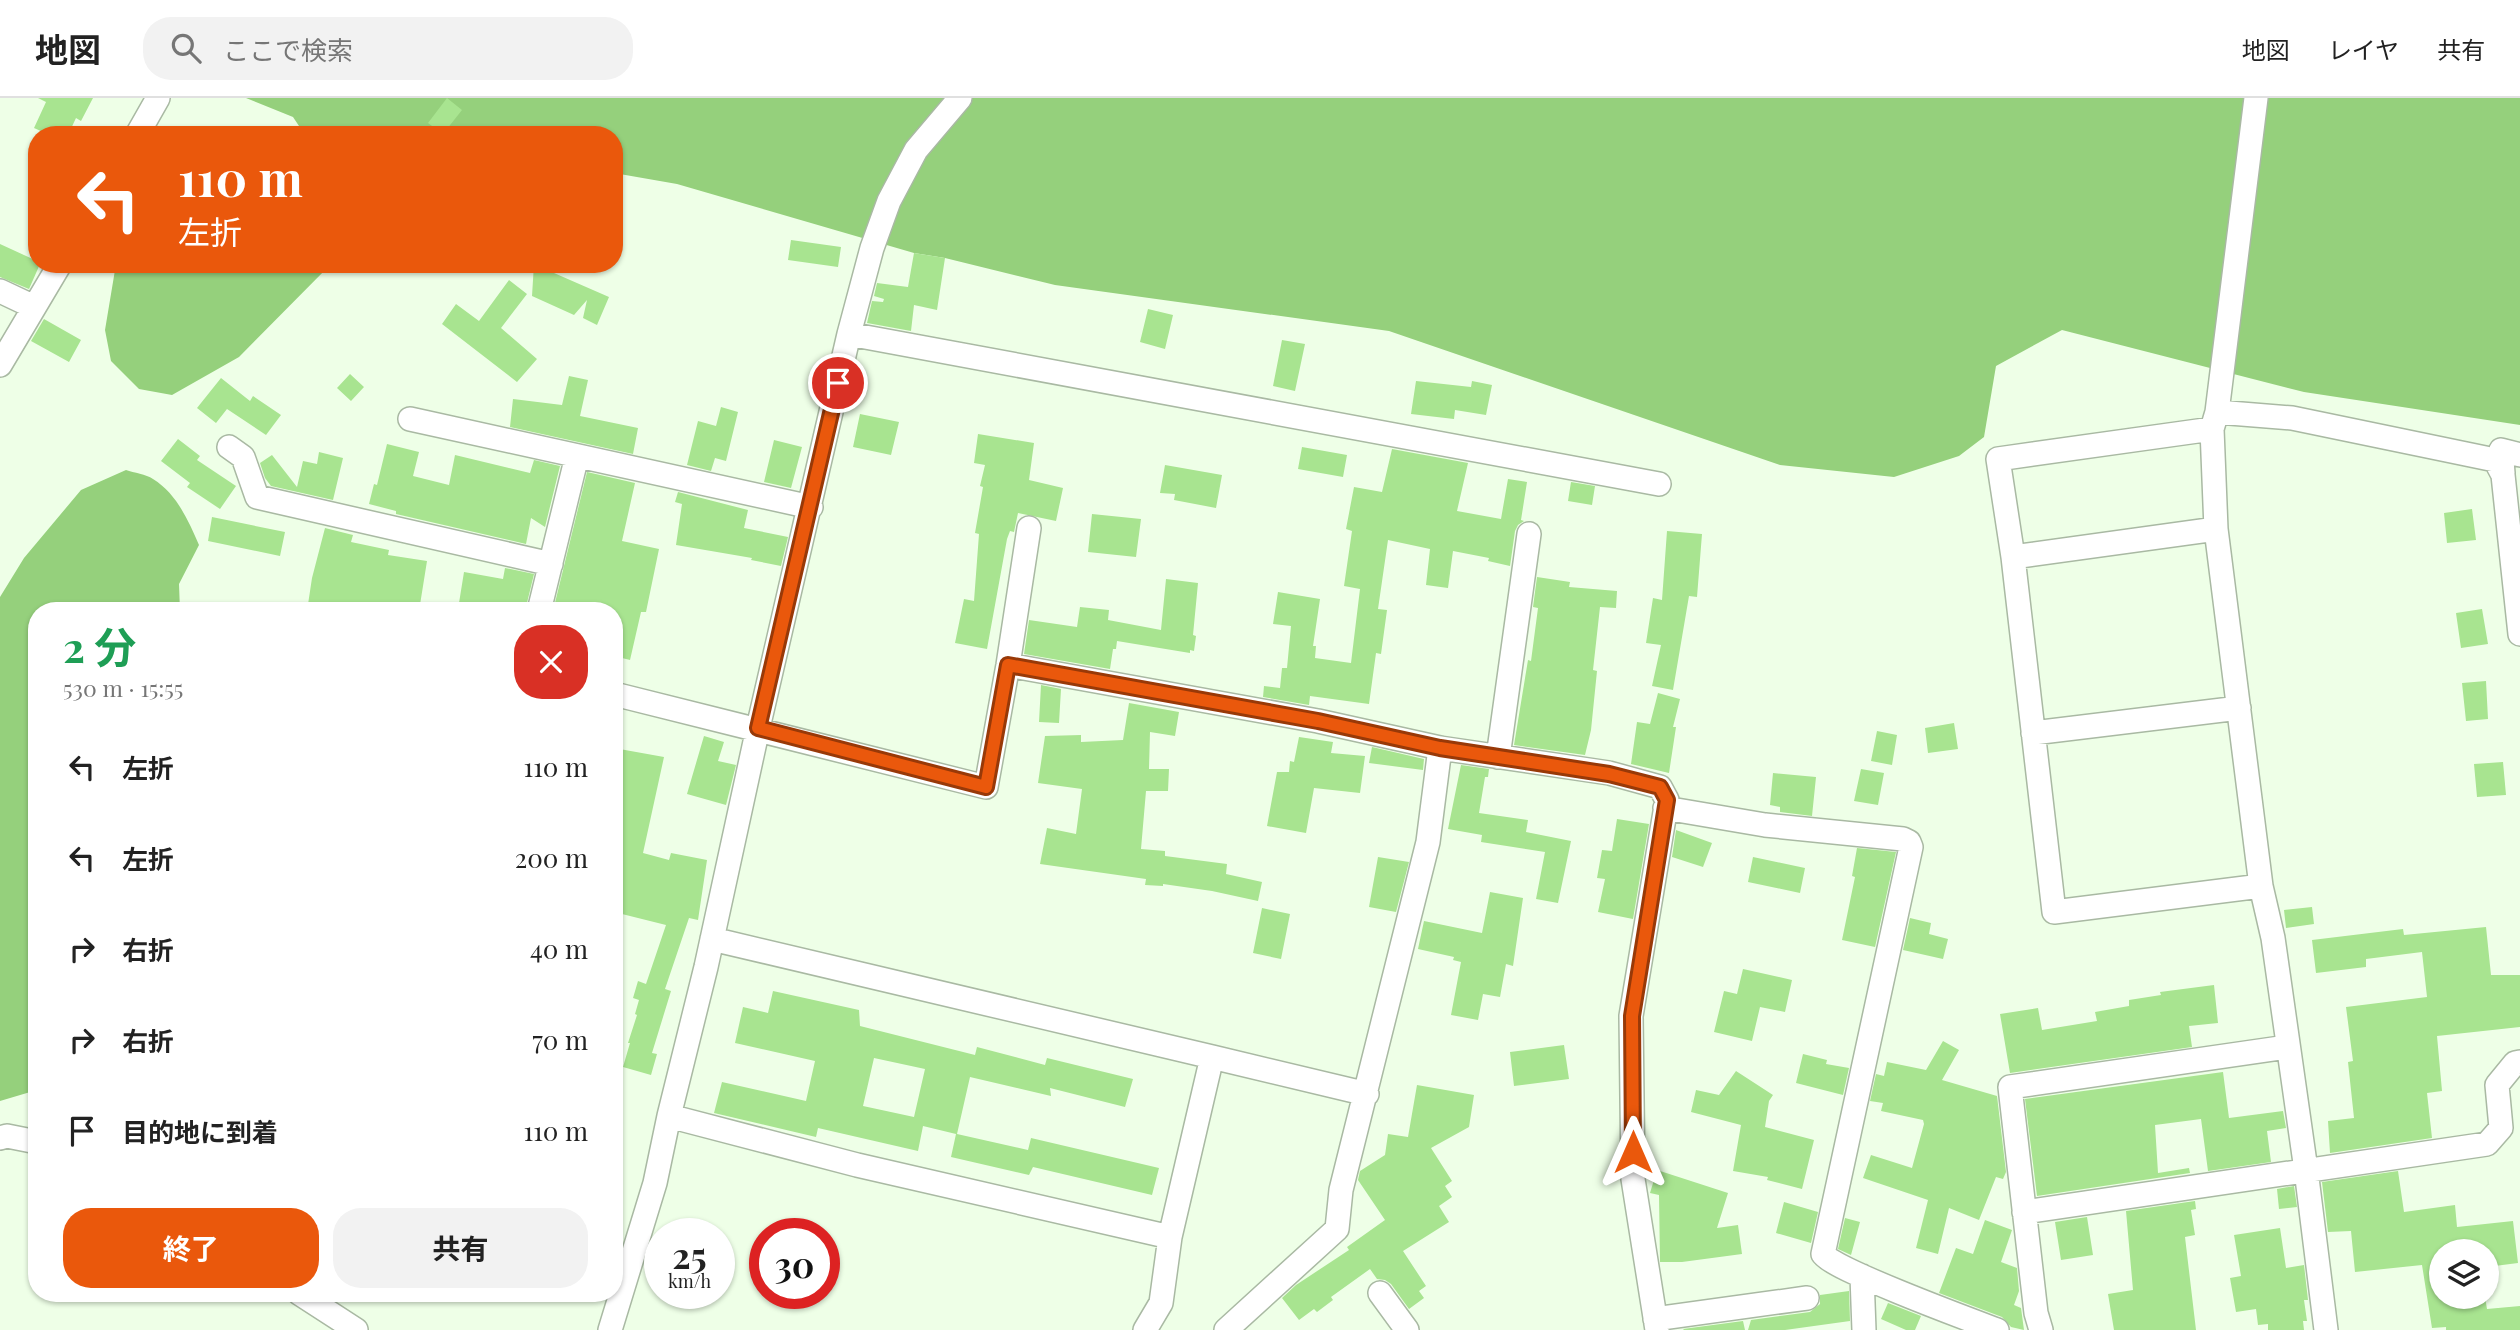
<!DOCTYPE html>
<html lang="ja">
<meta charset="utf-8">
<style>
:root{--surface:#fff;--page:#f2f2f2;--text:#222;--muted:#767676;--line:#e0e0e0;--accent:#ea580c}
body{margin:0;font-family:"Playfair Display","Noto Sans JP",serif;background:var(--page);color:var(--text);height:100vh;display:flex;flex-direction:column;font-size:26px;white-space:nowrap}
*{box-sizing:border-box;margin:0}
p{font-size:23px;color:var(--muted)}
.icon{flex:none;width:38px;height:38px;fill:none;stroke:currentColor;stroke-width:2;stroke-linecap:round;stroke-linejoin:round}
.map{position:relative;flex:1;overflow:hidden}
.details{position:absolute;left:28px;top:504px;width:595px;height:700px;display:flex;flex-direction:column;background:var(--surface);border-radius:28px;box-shadow:0 2px 5px #0004}
.details>*{flex:none}
.banner{position:absolute;left:28px;top:28px;width:595px;height:147px;border-radius:28px;box-shadow:0 2px 5px #0004;background:#ea580c;color:#fff;overflow:hidden}
.tools{position:absolute;left:2429px;top:1141px;display:grid;gap:14px}
.tools a{display:grid;place-items:center;width:70px;height:70px;border-radius:50%;background:var(--surface);box-shadow:0 2px 5px #0004;font-size:35px}
.speed{position:absolute;left:644px;top:1120px;display:flex;gap:14px;font-size:35px;font-weight:700;text-align:center}
.speed>*{display:grid;place-content:center;width:91px;height:91px;border-radius:50%;background:var(--surface);box-shadow:0 2px 5px #0004;line-height:1}
.speed small{font-size:18px;font-weight:400}
.speed .limit{border:10px solid #d22;background:#fff;color:#111}
.pin{position:absolute;display:grid;place-items:center;width:60px;height:60px;color:#fff;margin:-30px;border:4px solid #fff;border-radius:50%;box-shadow:0 2px 7px #0007}
.me{position:absolute;width:77px;margin:-38px;rotate:0deg;stroke-linejoin:round;filter:drop-shadow(0 0 5px #0008)}
.turn{display:flex;align-items:center;gap:24px;height:147px;padding:0 35px;font-size:32px}
.turn .icon{width:91px;height:91px;stroke-width:2.5}
.turn b{display:block;font-size:49px;line-height:60px}
.round{display:grid;place-items:center;flex:none;width:74px;height:74px;border-radius:28px;background:var(--page)}
.headline{display:flex;align-items:center;justify-content:space-between;height:119px;padding:0 35px}
h1{font-size:42px;font-weight:700;line-height:52px;color:#1e9e55}
.cta{display:flex;gap:14px;margin-top:auto;padding:14px 35px}
.cta a{flex:1;height:80px;border-radius:28px;background:var(--accent);color:#fff;font-size:28px;font-weight:700;line-height:80px;text-align:center}
.cta a+a{background:var(--page);color:var(--text)}
ul{padding:0;list-style:none}
li{display:flex;align-items:center;gap:21px;height:91px;padding:0 35px}
li div{flex:1}
li b{display:block;font-size:26px}
li em{font-style:normal}
header{display:flex;align-items:center;gap:42px;box-sizing:border-box;height:98px;padding:0 35px;background:var(--surface);border-bottom:2px solid var(--line)}
header strong{font-size:33px}
nav{display:flex;gap:38px;margin-inline-start:auto;font-size:24px}
.search{width:490px;height:63px;background:var(--page);display:flex;align-items:center;gap:18px;box-sizing:border-box;padding:0 24px;border-radius:28px;color:var(--muted);font-size:26px}
.map>svg:first-child{display:block}
</style>
<header>
<strong>地図</strong>
<div class="search"><svg class="icon" aria-label="search" viewBox="0 0 24 24"><circle cx="10" cy="10" r="6"/><path d="M15 15l6 6"/></svg>ここで検索</div>
<nav><a>地図</a><a>レイヤ</a><a>共有</a></nav>
</header>
<div class="map">
<svg width="2520" height="1232" viewBox="0 0 2520 1232">
<rect width="100%" height="100%" fill="#eeffe7"/>
<path fill="#95d07c" d="M246 0H2520V327L2304 294 2062 232 1996 268 1984 339 1959 358 1894 379 1780 367 1389 233 1055 187 945 160 914 155 677 86 614 75V37H305L293 19Z
M116 166H331L239 259 172 297 139 291 111 263 105 232Z
M126 372C134 375 146 376 153 381 177 396 188 422 199 447L179 486 180 513H37V992L0 1003V499L24 460 81 392Z"/>
<path fill="#a8e490" fill-rule="evenodd" d="M38 0H93L81 23 76 20 68 37H50L34 30 46 4Z
M447 0 462 12 443 36 428 25Z
M791 142 841 149 838 169 788 162Z
M0 146 37 163V166H40L29 191 0 179Z
M914 155 945 160 937 212 914 207 911 233 867 225 872 203 883 204 884 201 874 198 877 185 908 189Z
M534 166H555L554 175 609 199 597 227 583 220 587 202 574 217 532 198Z
M509 182 527 196 501 230 537 261 517 284 442 226 456 206 479 223Z
M1148 211 1173 217 1165 251 1140 244Z
M44 221 81 242 69 264 31 243Z
M1282 242 1305 246 1295 293 1273 288Z
M350 276 364 289 351 303 337 290Z
M569 278 588 282 580 318 638 330 633 356 510 329 513 301 562 307Z
M221 280 250 303 253 298 281 317 266 337 227 311 216 325 197 310Z
M1416 283 1471 289 1472 283 1492 287 1486 317 1455 312 1454 321 1411 316Z
M721 309 738 314 726 363 715 360 711 373 687 367 698 323 716 328Z
M860 316 899 324 891 357 853 349Z
M978 336 1034 345 1029 382 1063 390 1056 423 1018 415 1014 434 1010 433 1007 441 987 551 955 545 964 501 974 503 979 436 975 435 983 389 980 388 985 367 974 365Z
M178 341 200 358 197 362 236 388 220 411 187 389 190 385 161 363Z
M774 342 802 349 791 390 764 384Z
M387 346 419 354 413 378 449 387 455 357 530 375 534 362 560 368 545 429 531 420 526 446 396 416V413L369 406 374 386 377 387Z
M1302 349 1347 357 1343 379 1298 371Z
M1392 351 1468 365 1457 413 1501 421 1508 381 1527 384 1521 422 1524 423 1518 427 1515 433 1510 468 1488 463 1489 460 1453 453 1448 490 1426 487 1430 451 1388 442 1378 511 1387 512 1381 556 1376 555 1369 606 1310 598 1309 607 1263 599 1264 588 1280 590 1282 570H1287L1291 528 1273 526 1278 494 1320 501 1313 548H1316L1315 560 1351 565 1360 491 1344 488 1352 433 1346 431 1354 389 1382 394Z
M319 354 343 360 333 402 271 388 265 380 260 365 272 357 297 389 303 363 317 366Z
M1165 367 1222 377 1216 410 1174 402 1175 396 1160 395Z
M587 374 635 385 622 443 659 451 646 514H641L630 562 614 558V513H553Z
M1571 384 1595 388 1592 407 1568 403Z
M678 394 748 412 744 430 788 439 781 468 751 462 752 460 676 447 682 406 675 404Z
M2472 411 2476 442 2447 445 2444 415Z
M1092 416 1141 421 1136 459 1088 454Z
M212 419 285 434 280 458 208 443Z
M325 430 353 437 351 444 389 452 388 457 427 463 419 513H395L367 506 365 513H307L312 480Z
M1667 433 1702 436 1697 499 1689 498 1673 592 1652 588 1661 547 1646 545 1653 500 1662 502Z
M505 470 534 476 525 513H500L459 505 464 474 503 481Z
M1537 479 1570 484 1569 489 1617 493 1616 510 1600 509 1593 572 1597 573 1591 632 1585 657 1514 647 1528 562 1531 563 1538 510 1533 509Z
M1166 481 1198 485 1193 537 1196 538 1194 553 1190 552V555L1117 543 1116 551H1113L1110 571 1024 556 1029 522 1077 529 1080 509 1109 512 1108 522 1161 532Z
M2482 511 2488 546 2461 550 2456 515Z
M2486 583 2488 621 2466 623 2462 585Z
M1041 587 1061 591 1059 625 1039 624Z
M1658 595 1680 601 1673 629H1676L1669 675 1631 666 1637 624 1650 626Z
M1129 605 1179 614 1175 638 1150 634 1149 671H1169L1168 693H1146L1141 751 1165 753V758L1227 766 1226 776 1262 784 1258 803 1212 793 1163 786V788L1145 787 1146 781 1040 766 1047 730 1076 736 1082 691 1038 685 1045 638 1081 637V644L1123 642Z
M1954 625 1958 651 1928 655 1925 630Z
M1877 633 1897 637 1892 667 1871 663Z
M704 638 724 644 718 663 736 667 726 707 687 696Z
M1299 639 1333 644 1331 655 1365 658 1360 695 1314 690 1306 735 1267 728 1277 674H1289L1290 663 1294 664Z
M1372 649 1424 661 1423 672 1369 665Z
M614 650 664 659 643 755 669 762 671 755 707 762 698 822 689 820 665 891 671 893 652 955 657 956 651 977 623 969 630 945H628L637 917 635 916 639 902 633 900 638 883 646 886 666 827 614 814Z
M2503 664 2506 697 2477 699 2474 666Z
M1461 667 1489 671 1488 679H1485L1479 715 1528 722 1526 734 1571 743 1558 805 1536 801 1545 754 1481 744 1482 737 1448 731Z
M1861 671 1884 675 1878 707 1854 703Z
M1773 675 1816 679 1812 718 1780 714V709L1770 707Z
M1617 721 1649 726 1633 821 1598 814 1605 781 1597 780 1602 752 1612 753Z
M1676 732 1712 745 1703 769 1672 759Z
M1857 750 1896 754 1875 849 1842 842 1855 779 1852 778Z
M1378 759 1409 764 1396 814 1369 809Z
M1753 759 1805 770 1800 795 1748 784Z
M1490 794 1523 800 1513 868 1506 866 1500 899 1483 896 1478 922 1451 917 1461 864 1453 862 1454 859 1418 851 1424 823 1482 835Z
M2312 809 2314 826 2286 830 2284 812Z
M1262 810 1290 816 1281 861 1253 855Z
M1910 820 1931 825 1929 836 1948 841 1943 861 1903 852Z
M2486 829 2491 877H2520V929L2437 938 2442 993 2427 995 2432 1040 2330 1055 2328 1023 2354 1020 2348 964 2353 963 2346 909 2427 899 2422 854 2366 861V869L2316 875 2312 842 2403 831 2404 837Z
M1743 871 1792 882 1785 914 1760 909 1752 943 1714 934 1724 893 1737 896Z
M2214 887 2218 925 2189 928 2192 949 2010 975 2000 916 2038 910 2042 932 2097 923 2095 914 2129 908V902L2161 897 2160 894Z
M773 893 859 912 860 928 975 957 977 949 1045 967 1047 960 1133 981 1125 1009 1050 990 1051 998 970 979 957 1036 1028 1052 1031 1040 1159 1070 1152 1097 1033 1069 1029 1077 951 1059 956 1036 923 1028 918 1053 818 1030 816 1039 714 1015 722 984 806 1003 815 963 735 945 743 909 768 915ZM874 960 925 971 914 1019 863 1008Z
M1943 943 1959 952 1942 982 1997 998 2006 1074 2003 1081 1996 1079 1979 1122 1949 1110 1938 1156 1916 1150 1928 1102 1863 1080 1871 1057 1912 1070 1924 1026 1923 1022 1881 1013 1883 1005 1870 1003 1876 976 1884 978 1887 964 1926 972Z
M1564 947 1569 981 1514 988 1510 954Z
M1803 956 1827 962 1826 966 1849 970 1843 997 1796 985Z
M1736 973 1773 997 1769 1003 1765 1029 1814 1042 1802 1091 1767 1082 1768 1079 1733 1073 1741 1027 1691 1014 1696 992 1719 997Z
M2223 974 2229 1020 2283 1013 2286 1030 2267 1033 2271 1064 2208 1073 2201 1021 2155 1027 2158 1075 2189 1070 2190 1075 2037 1098 2025 1001Z
M1417 987 1474 997 1469 1029 1431 1050 1452 1083 1445 1088 1452 1099 1439 1108 1449 1124 1403 1153 1426 1188 1419 1193 1424 1200 1409 1211 1391 1186 1385 1182 1377 1181 1370 1171 1331 1199 1333 1202 1317 1214 1314 1211 1299 1222 1282 1200 1296 1187 1349 1152 1347 1149 1385 1122 1358 1082 1360 1073 1385 1057 1388 1036 1408 1039Z
M1657 1072 1728 1095 1717 1130 1738 1127 1742 1156 1682 1164H1660L1659 1097 1650 1095Z
M2398 1073 2404 1114 2455 1107 2457 1129 2513 1123 2518 1165 2487 1169V1153H2441V1199H2485L2487 1211 2520 1208V1232H2446V1229L2432 1230 2422 1167 2355 1174 2351 1133 2328 1134 2322 1084Z
M2294 1088 2297 1109 2279 1111 2277 1091Z
M2195 1103 2196 1111 2191 1112 2195 1137 2185 1139 2196 1232H2114L2108 1196 2133 1192 2126 1113Z
M1784 1104 1818 1114 1811 1145 1776 1135Z
M2087 1119 2093 1157 2061 1162 2055 1124Z
M1845 1120 1860 1124 1851 1157 1838 1151Z
M1985 1122 2012 1132 2001 1164 2017 1170 2019 1193 2014 1207 2021 1210 2024 1232 2011 1229 2002 1219 1939 1195 1956 1150 1973 1156Z
M2280 1130 2286 1170 2304 1167 2308 1202H2304L2307 1223H2303L2304 1232H2268V1226L2258 1227 2256 1211 2236 1214 2230 1180 2241 1178 2234 1137Z
M1849 1193 1850 1223 1785 1232H1748L1751 1222 1810 1214 1820 1206V1197Z
M1888 1205 1921 1218 1915 1232H1906L1881 1221Z
M1743 1223 1745 1232H1684L1683 1231Z"/>
<g fill="none" stroke-linecap="round" stroke-linejoin="round">
<defs>
<path id="minor" d="M2256 0 2217 314 2212 331 2216 431 2261 788 2273 840 2306 1072 2326 1232
M137 37 158 0
M0 193 34 209
M849 236 1659 386
M0 267 60 166
M2217 314 2292 320 2495 362 2503 377 2520 536
M410 321 811 409
M2212 331 1998 361 2013 459 2054 814 2261 788
M229 349 243 359 257 399 551 466
M2503 375 2501 352 2520 357
M2013 459 2216 431
M539 513 577 358
M1008 567 1318 623 1440 650 1609 675 1660 689 1667 702 1631 918 1633 1081 1657 1232
M614 596 986 689 1008 567 1029 430
M2033 635 2239 610
M1498 659 1529 436
M1665 710 1765 727 1903 741 1909 744 1911 749 1823 1156C1830 1170 1973 1223 1997 1232
M712 841 1212 959 1170 1139 1161 1205 1145 1232
M1212 959 1367 996
M669 1018 857 1067 1170 1139
M0 1040 7 1038 37 1044
M2024 1114 2487 1046 2501 1030 2497 987 2515 965 2520 964
M1862 1178 1864 1232
M299 1195 356 1232
M1380 1195 1407 1232
M1655 1221 1807 1200
M610 1232 655 1085 669 1018 706 869 758 630 849 236 872 150 889 103 916 52 960 0
M1226 1232 1337 1131 1341 1092 1428 744 1440 650
M2041 1232 2036 1215 2010 989 2287 949"/>
</defs>
<use href="#minor" stroke="#a9b9a3" stroke-width="26"/>
<use href="#minor" stroke="#fff" stroke-width="23"/>
</g>
<g fill="none" stroke-linecap="round" stroke-linejoin="round">
<defs>
<path id="route" d="M838 285 758 630 986 689 1008 567 1318 623 1440 650 1609 676 1660 689 1667 702 1632 918 1633 1054"/>
</defs>
<use href="#route" stroke="#983908" stroke-width="18"/>
<use href="#route" stroke="#ea580c" stroke-width="12"/>
</g>
</svg>
<div class="tools">
<a><svg class="icon" aria-label="layers" viewBox="0 0 24 24"><path d="M12 4l9 5-9 5-9-5zM3 14l9 5 9-5"/></svg></a>
</div>
<div class="speed"><div>25<small>km/h</small></div><div class="limit">30</div></div>
<div class="pin" style="left:838px;top:285px;background:#d93025"><svg class="icon" aria-label="arrive" viewBox="0 0 24 24"><path d="M6 21V4h12l-3 4 3 4H6"/></svg></div>
<svg class="me" style="left:1633px;top:1054px" viewBox="-20 -20 40 40"><path d="M0-17L14 15 0 8-14 15z" fill="#ea580c" stroke="#fff" stroke-width="4"/></svg>
<div class="banner">
<div class="turn"><svg class="icon" aria-label="left" viewBox="0 0 24 24"><path d="M17 20v-9H6M10 6l-5 5 5 5"/></svg><div><b>110 m</b>左折</div></div>
</div>
<section class="details">
<div class="headline"><div><h1>2 分</h1><p>530 m · 15:55</p></div><a class="round" style="background:#d93025;color:#fff"><svg class="icon" aria-label="close" viewBox="0 0 24 24"><path d="M6 6l12 12M18 6L6 18"/></svg></a></div>
<ul>
<li><svg class="icon" aria-label="left" viewBox="0 0 24 24"><path d="M17 20v-9H6M10 6l-5 5 5 5"/></svg><div><b>左折</b></div><em>110 m</em></li>
<li><svg class="icon" aria-label="left" viewBox="0 0 24 24"><path d="M17 20v-9H6M10 6l-5 5 5 5"/></svg><div><b>左折</b></div><em>200 m</em></li>
<li><svg class="icon" aria-label="right" viewBox="0 0 24 24"><path d="M7 20v-9h11M14 6l5 5-5 5"/></svg><div><b>右折</b></div><em>40 m</em></li>
<li><svg class="icon" aria-label="right" viewBox="0 0 24 24"><path d="M7 20v-9h11M14 6l5 5-5 5"/></svg><div><b>右折</b></div><em>70 m</em></li>
<li><svg class="icon" aria-label="arrive" viewBox="0 0 24 24"><path d="M6 21V4h12l-3 4 3 4H6"/></svg><div><b>目的地に到着</b></div><em>110 m</em></li>
</ul>
<div class="cta"><a>終了</a><a>共有</a></div>
</section>
</div>
